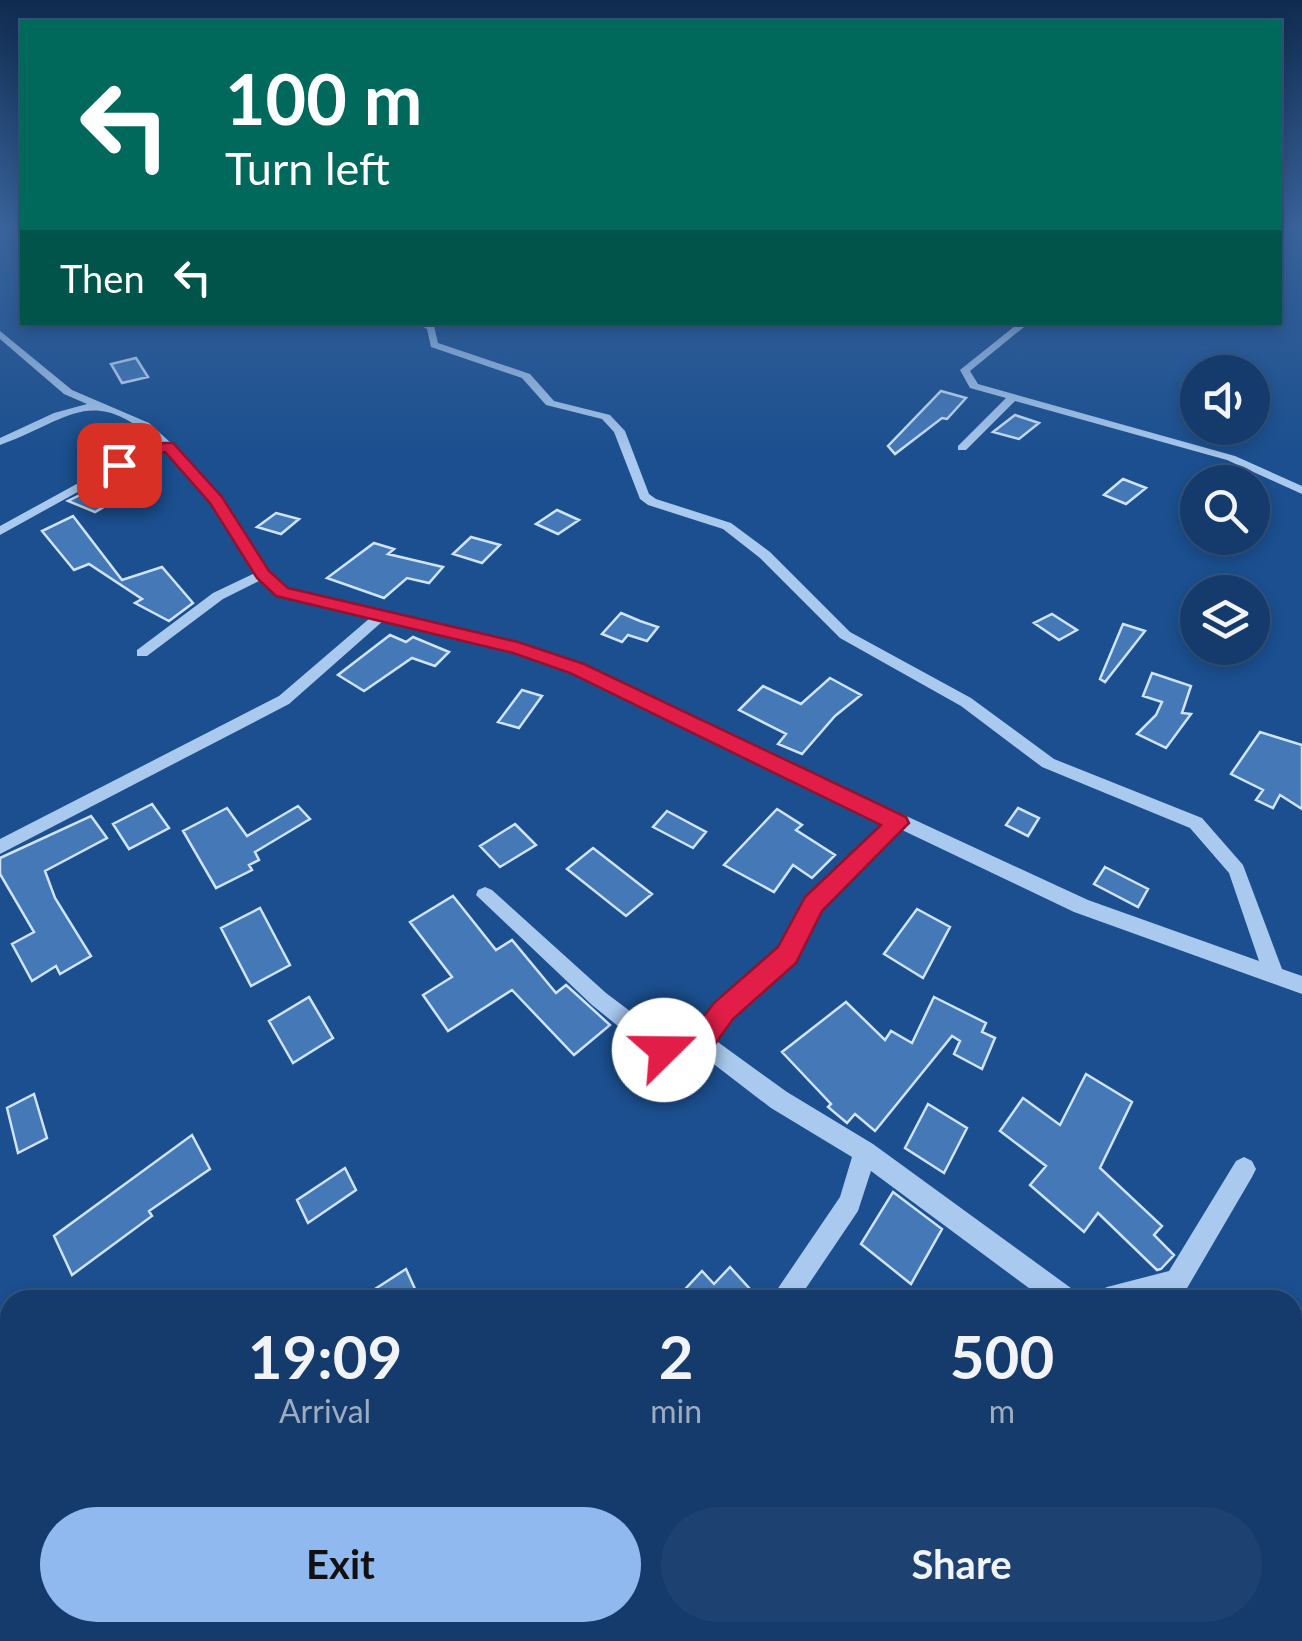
<!DOCTYPE html>
<style>
:root{--surface:#143b6b;--page:#1d4271;--text:#f1f3f6;--muted:#9dadc1;--line:#33557e;--accent:#90b9f0}
body{margin:0;font-family:Lato,sans-serif;background:var(--page);color:var(--text);height:100vh;display:flex;flex-direction:column;font-size:38px;white-space:nowrap}
*{box-sizing:border-box;margin:0}
p{font-size:32px;color:var(--muted)}
.icon{flex:none;width:55px;height:55px;fill:none;stroke:currentColor;stroke-width:2;stroke-linecap:round;stroke-linejoin:round}
.map{position:relative;flex:1;overflow:hidden}
.details{position:absolute;left:0px;top:1290px;width:1302px;height:352px;display:flex;flex-direction:column;background:var(--surface);border-radius:30px 30px 0 0;box-shadow:0 5px 15px #0003,0 0 0 2px var(--line)}
.details>*{flex:none}
.guide{position:absolute;left:20px;top:20px;width:1262px;height:305px;border-radius:0px;box-shadow:0 5px 15px #0003,0 0 0 2px var(--line);background:#00695c;color:#fff;overflow:hidden}
.fabs{position:absolute;left:1180px;top:355px;display:grid;gap:20px}
.fabs a{display:grid;place-items:center;width:90px;height:90px;border-radius:50%;background:var(--surface);box-shadow:0 5px 15px #0003,0 0 0 2px var(--line);font-size:50px}
.pin{position:absolute;display:grid;place-items:center;width:85px;height:85px;color:#fff;margin:-42px;border-radius:20px;box-shadow:0 5px 15px #0006}
.me{position:absolute;width:110px;margin:-55px;rotate:68deg;stroke-linejoin:round;filter:drop-shadow(0 0 8px #0008)}
.turn{display:flex;align-items:center;gap:35px;height:210px;padding:0 40px;font-size:45px}
.turn .icon{width:130px;height:130px;stroke-width:2.5}
.turn b{display:block;font-size:70px;line-height:85px}
.then{display:flex;align-items:center;height:95px;padding:0 40px;background:#0003;gap:20px;font-size:38px}
.eta{display:flex;justify-content:space-evenly;align-items:center;height:170px;text-align:center}
.eta b{font-size:60px;font-weight:700;line-height:70px}
.button{display:flex;gap:20px;margin-top:auto;padding:20px 40px}
.button a{flex:1;height:115px;border-radius:60px;background:var(--accent);color:#111;font-size:40px;font-weight:700;line-height:115px;text-align:center}
.button a+a{background:var(--page);color:var(--text)}
.map>svg:first-child{display:block}
</style>
<div class="map">
<svg width="1302" height="1641" viewBox="0 0 1302 1641">
<rect width="100%" height="100%" fill="#1b4f8f"/>
<path fill="#4478b7" stroke="#cfe3fa" stroke-width="2.5" d="M136 358 148 377 122 383 111 364Z
M941 391 966 398 947 419 942 418 895 454 888 446Z
M1015 415 1039 423 1019 439 993 432Z
M1123 479 1146 488 1126 504 1104 495Z
M90 490 116 500 95 512 68 501Z
M557 510 579 520 558 534 536 524Z
M276 513 299 519 281 534 257 527Z
M73 516 122 580 162 567 193 603 169 621 135 603 142 599 89 564 74 570 42 531Z
M471 537 500 545 482 563 453 554Z
M374 543 394 549 388 554 443 567 429 583 407 578 384 598 327 578Z
M621 613 640 621 658 627 647 641 628 635 622 642 602 634Z
M1052 614 1077 630 1059 640 1034 623Z
M1123 624 1145 631 1105 682 1100 679Z
M390 635 406 642 413 637 449 652 435 666 412 658 364 691 338 675Z
M1152 673 1191 686 1182 713 1191 714 1166 748 1137 734 1156 715 1162 702 1143 696Z
M830 678 861 695 835 716 802 754 778 744 786 734 739 710 763 686 801 704Z
M522 690 542 696 519 728 498 722Z
M1260 732 1302 745V809L1280 795 1273 808 1256 800 1263 790 1231 774Z
M152 804 169 828 129 849 113 824Z
M298 806 310 819 255 852 259 860 249 865 252 870 216 888 183 831 227 808 247 836Z
M1018 808 1039 818 1028 836 1006 825Z
M777 809 802 825 796 830 835 855 812 878 793 865 774 892 724 865Z
M667 811 706 832 693 848 653 827Z
M91 816 107 838 45 871 55 898 91 956 60 974 56 966 32 981 12 944 34 932 0 874V858Z
M515 824 536 845 500 867 480 846Z
M593 848 652 894 626 916 567 869Z
M1105 867 1148 889 1138 907 1094 884Z
M453 896 496 950 512 940 556 993 566 985 610 1025 574 1055 512 990 448 1031 423 995 452 977 410 922Z
M260 908 290 965 251 986 221 928Z
M917 909 950 927 923 978 884 954Z
M309 997 333 1038 293 1063 269 1021Z
M934 997 986 1023 982 1032 995 1038 982 1069 954 1054 960 1041 952 1036 875 1131 855 1114 847 1123 828 1107 831 1104 782 1052 846 1002 885 1040 891 1031 912 1043Z
M1086 1074 1132 1102 1100 1168 1162 1226 1154 1235 1174 1255 1161 1269 1157 1270 1098 1213 1084 1232 1030 1185 1046 1166 1000 1131 1023 1098 1060 1125Z
M34 1094 47 1138 18 1153 7 1108Z
M928 1104 967 1128 944 1173 905 1148Z
M192 1135 210 1169 149 1211 152 1216 72 1275 54 1236Z
M345 1168 356 1190 308 1223 297 1200Z
M893 1192 942 1229 911 1284 861 1244Z
M730 1267 760 1300H675L702 1271 714 1284Z
M406 1269 420 1300H358Z"/>
<g fill="none" stroke-linecap="round" stroke-linejoin="round">
<path fill="#a9c9ee" fill-rule="evenodd" d="M414 322 434 326 438 343 530 374 554 401 610 415 625 431 649 494 656 499 731 523 770 552 850 632 971 698 1054 759 1202 818 1243 865 1282 969 1302 976V994L1074 912 902 830 820 910 794 961 731 1018 715 1040 787 1092 873 1144 1075 1291 1079 1300H1045L871 1171 858 1211 798 1300H770L840 1197 852 1157 771 1108 698 1052 664 1060 656 1057 592 1005 476 895 478 890 485 887 492 890 606 993 667 1039 695 1034 717 1004 780 949 806 898 887 823 572 672 514 653 383 621 289 704 0 854V839L279 696 370 618 277 595 261 580 223 599 147 656H137V650L213 593 255 573 211 503 166 451 123 467 0 535V526L115 463 160 445C92 382 70 420 0 445V438L54 413 87 404 64 394 0 339V331L72 390 149 423 172 444 220 498 268 571 287 589 518 644 582 666 1088 900 1259 961 1229 873 1190 828 1042 767 961 706 840 638 760 558 723 529 648 505 640 499 614 432 602 419 546 405 522 378 431 347 427 329Z
M1020 322H1030L970 371 978 384 1235 456 1302 486V494L1227 460 1015 401 966 450H958V446L1006 398 970 388 960 370Z
M1244 1157 1252 1161 1256 1169 1252 1177 1186 1290 1154 1300H1094L1098 1291 1107 1287 1169 1271 1236 1161Z
M451 1632H485L482 1641H447Z"/>
</g>
<linearGradient id="sky" x2="0" y2="1"><stop stop-color="#0f2b4f"/><stop offset="0.5" stop-color="#39639b"/><stop offset="1" stop-color="#39639b" stop-opacity="0"/></linearGradient>
<rect width="1302" height="456" fill="url(#sky)"/>
<path fill="#e11d48" stroke="#92132f" stroke-width="2.5" d="M163 443H173L222 497 269 571 288 588 518 642 584 664 906 817 909 823 822 911 796 963 733 1019 710 1051 664 1063 654 1059 650 1050 654 1041 692 1031 715 1002 778 947 805 897 881 825 570 673 513 653 276 596 257 578 210 503 165 452 119 470 111 465Z"/>
</svg>
<div class="fabs">
<a><svg class="icon" aria-label="sound" viewBox="0 0 24 24"><path d="M4 9h4l5-4v14l-5-4H4zM17 9q2 3 0 6"/></svg></a>
<a><svg class="icon" aria-label="search" viewBox="0 0 24 24"><circle cx="10" cy="10" r="6"/><path d="M15 15l6 6"/></svg></a>
<a><svg class="icon" aria-label="layers" viewBox="0 0 24 24"><path d="M12 4l9 5-9 5-9-5zM3 14l9 5 9-5"/></svg></a>
</div>
<div class="pin" style="left:119px;top:465px;background:#d93025"><svg class="icon" aria-label="arrive" viewBox="0 0 24 24"><path d="M6 21V4h12l-3 4 3 4H6"/></svg></div>
<svg class="me" style="left:664px;top:1050px" viewBox="-20 -20 40 40"><circle r="19" fill="#fff"/><path d="M0-13L10 11 0 6-10 11z" fill="#e11d48"/></svg>
<div class="guide">
<div class="turn"><svg class="icon" aria-label="left" viewBox="0 0 24 24"><path d="M17 20v-9H6M10 6l-5 5 5 5"/></svg><div><b>100 m</b>Turn left</div></div>
<div class="then">Then<svg class="icon" aria-label="left" viewBox="0 0 24 24"><path d="M17 20v-9H6M10 6l-5 5 5 5"/></svg></div>
</div>
<section class="details">
<div class="eta">
<div><b>19:09</b><p>Arrival</p></div>
<div><b>2</b><p>min</p></div>
<div><b>500</b><p>m</p></div>
</div>
<div class="button"><a>Exit</a><a>Share</a></div>
</section>
</div>
